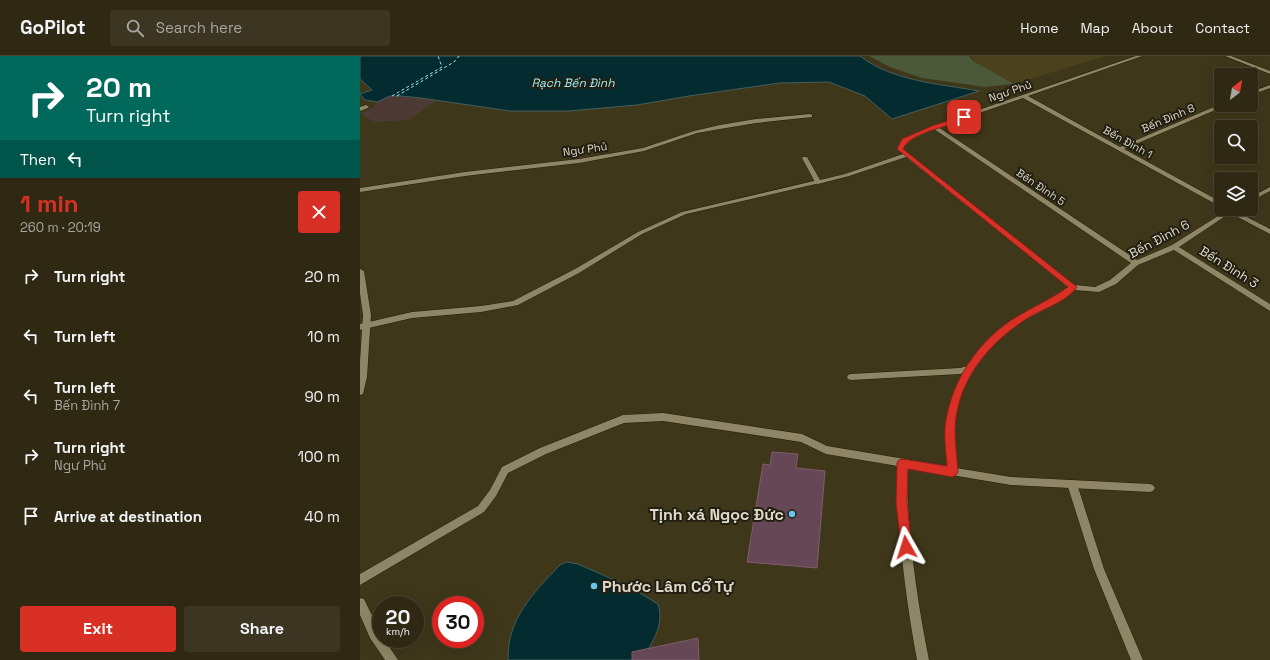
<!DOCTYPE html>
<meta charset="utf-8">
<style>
:root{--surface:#2f2914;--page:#3b3522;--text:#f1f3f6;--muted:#a7a6a0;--line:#4a4534;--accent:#d93025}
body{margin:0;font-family:"Space Grotesk",sans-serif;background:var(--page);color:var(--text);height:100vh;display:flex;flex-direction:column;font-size:15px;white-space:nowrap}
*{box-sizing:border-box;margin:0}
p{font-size:13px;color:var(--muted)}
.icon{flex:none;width:22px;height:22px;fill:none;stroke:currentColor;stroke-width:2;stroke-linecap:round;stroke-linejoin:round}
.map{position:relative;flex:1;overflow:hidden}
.details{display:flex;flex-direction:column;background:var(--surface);width:360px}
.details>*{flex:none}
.banner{background:#00695c;color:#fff;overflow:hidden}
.needle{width:26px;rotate:31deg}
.tools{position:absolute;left:854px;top:12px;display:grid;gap:8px}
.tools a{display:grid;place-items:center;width:44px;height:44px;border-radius:4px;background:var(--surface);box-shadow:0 4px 16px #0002,0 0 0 1px var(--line);font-size:20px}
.speed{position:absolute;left:12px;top:540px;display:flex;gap:8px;font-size:20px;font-weight:700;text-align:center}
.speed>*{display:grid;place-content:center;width:52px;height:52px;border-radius:50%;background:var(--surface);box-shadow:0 4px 16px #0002,0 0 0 1px var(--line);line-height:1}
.speed small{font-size:10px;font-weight:400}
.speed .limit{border:6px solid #d22;background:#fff;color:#111}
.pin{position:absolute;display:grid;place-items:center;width:34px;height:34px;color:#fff;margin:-17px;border-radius:8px;box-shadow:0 2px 6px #0006}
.me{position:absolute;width:44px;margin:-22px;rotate:354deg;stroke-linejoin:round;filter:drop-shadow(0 0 3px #0008)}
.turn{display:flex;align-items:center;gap:14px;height:84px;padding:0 20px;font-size:18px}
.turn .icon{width:52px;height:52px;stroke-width:2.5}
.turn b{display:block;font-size:28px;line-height:34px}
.then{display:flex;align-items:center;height:38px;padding:0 20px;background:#0003;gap:8px;font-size:15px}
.round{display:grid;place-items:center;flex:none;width:42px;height:42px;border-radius:4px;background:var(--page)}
.headline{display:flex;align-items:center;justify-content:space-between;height:68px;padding:0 20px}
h1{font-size:24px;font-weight:700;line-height:30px;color:var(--accent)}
.button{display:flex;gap:8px;margin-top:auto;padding:8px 20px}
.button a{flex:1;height:46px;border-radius:4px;background:var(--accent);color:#fff;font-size:16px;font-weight:700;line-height:46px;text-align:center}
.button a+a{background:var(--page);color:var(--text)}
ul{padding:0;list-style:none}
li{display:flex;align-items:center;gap:12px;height:60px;padding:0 20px}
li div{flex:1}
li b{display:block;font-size:15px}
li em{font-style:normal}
header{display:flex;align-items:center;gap:24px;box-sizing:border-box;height:56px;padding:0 20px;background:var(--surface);border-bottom:1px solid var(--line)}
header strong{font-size:19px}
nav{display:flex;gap:22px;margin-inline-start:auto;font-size:14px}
.search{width:280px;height:36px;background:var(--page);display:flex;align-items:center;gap:10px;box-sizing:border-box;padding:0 14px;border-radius:4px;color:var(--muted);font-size:15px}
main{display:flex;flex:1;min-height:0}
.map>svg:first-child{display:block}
</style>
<header>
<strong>GoPilot</strong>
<div class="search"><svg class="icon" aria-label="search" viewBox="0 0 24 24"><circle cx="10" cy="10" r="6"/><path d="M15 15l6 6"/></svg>Search here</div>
<nav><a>Home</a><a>Map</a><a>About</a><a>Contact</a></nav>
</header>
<main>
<section class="details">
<div class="banner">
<div class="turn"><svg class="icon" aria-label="right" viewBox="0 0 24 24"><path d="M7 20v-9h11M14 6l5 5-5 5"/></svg><div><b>20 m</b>Turn right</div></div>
<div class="then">Then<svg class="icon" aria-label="left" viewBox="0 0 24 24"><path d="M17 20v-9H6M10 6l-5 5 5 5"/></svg></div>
</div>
<div class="headline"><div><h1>1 min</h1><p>260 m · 20:19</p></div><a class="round" style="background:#d93025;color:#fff"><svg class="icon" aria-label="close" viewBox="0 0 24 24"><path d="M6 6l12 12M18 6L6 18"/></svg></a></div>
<ul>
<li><svg class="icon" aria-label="right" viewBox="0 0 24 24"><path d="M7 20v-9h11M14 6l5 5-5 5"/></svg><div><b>Turn right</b></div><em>20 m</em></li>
<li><svg class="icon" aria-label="left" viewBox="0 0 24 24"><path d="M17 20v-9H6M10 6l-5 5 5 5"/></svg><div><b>Turn left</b></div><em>10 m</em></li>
<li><svg class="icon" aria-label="left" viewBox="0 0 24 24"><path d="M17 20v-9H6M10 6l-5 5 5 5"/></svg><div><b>Turn left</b><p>Bến Đình 7</p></div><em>90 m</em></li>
<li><svg class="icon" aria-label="right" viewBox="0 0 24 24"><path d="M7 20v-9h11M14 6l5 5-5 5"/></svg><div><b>Turn right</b><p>Ngư Phủ</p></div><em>100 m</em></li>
<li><svg class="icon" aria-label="arrive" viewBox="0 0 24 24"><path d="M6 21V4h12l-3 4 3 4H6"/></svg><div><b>Arrive at destination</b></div><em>40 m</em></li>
</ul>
<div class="button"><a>Exit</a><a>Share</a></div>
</section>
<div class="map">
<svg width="910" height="604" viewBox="0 0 910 604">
<rect width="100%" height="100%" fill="#3f371a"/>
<path fill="#4e3a34" d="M30 40 60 42 77 44 49 64 15 66 0 58 14 51 17 46Z"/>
<path fill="#4b411c" d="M611 0H745L654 28 613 5Z"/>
<path fill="#4b583a" d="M509 0H609L613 5 654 28 625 31 562 22 530 11Z"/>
<path fill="#042b2f" stroke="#455f5d" d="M0 0H500C532 25 580 28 619 35L532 63 505 40 469 26 419 27 329 40 277 49 209 55H150L61 42 41 40H30L17 46 5 44 0 38 12 34 0 23Z
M206 506 218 508 268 530 298 548C305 569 292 586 282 604H148C147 563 173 537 200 509Z"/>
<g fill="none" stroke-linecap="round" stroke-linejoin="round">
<path stroke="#98edf7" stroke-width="1" stroke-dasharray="3 2.5" stroke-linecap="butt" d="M32 40 82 11 78 0
M37 40 94 6 99 0"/>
</g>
<path fill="#664755" stroke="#7d5d6b" d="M412 396 438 398 436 412 465 415 457 512 387 506 403 408 410 409Z
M338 582 339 604H272V596Z"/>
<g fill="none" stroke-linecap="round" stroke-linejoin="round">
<defs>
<path id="service" d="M458 124 461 126 460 127 326 158 282 178 219 217 158 249 121 256 52 262 0 274V268L52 256 121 250 153 245 215 213 278 176 322 156Z
M610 309 613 310 614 312 600 340 594 372 596 412 651 421 790 428 793 429 795 432 793 435 790 436 651 429 466 398 441 386 303 365 264 367 186 398 148 417 136 440 124 456 0 529V518L118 450 130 434 142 411 180 392 263 359 303 357 442 378 467 390 587 410 586 372 592 340 607 310Z"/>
<path id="minor" d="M776 0H782L668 40 760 91 861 48 867 49 764 93 861 146V151L663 42 578 71 777 204 812 189 866 155 864 153H876L875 155 910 173V178L870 157 819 191 910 248V255L814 194 778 209 756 228 739 236 714 234 699 246 657 268 640 282 624 299 613 314 600 318 491 324 488 323 487 321 488 319 491 318 600 312 607 310 618 295 634 278 651 264 693 242 708 231 546 101 489 120 458 128 455 126 442 102 443 101H447L460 124 485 118 543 98 537 93 542 84 572 70ZM574 73 771 207 750 224 735 231 715 229 543 93 546 86Z
M865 0H871L910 15V18Z
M910 29V32L891 39V36Z
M6 49 9 51 8 52 0 55V51Z
M450 58 452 59V61L396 67 360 73 337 77 284 95 219 107 105 120 0 136V132L105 116 219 103 283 92 334 75 360 69 396 63Z
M910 131V135L891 145V141Z
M0 213 4 215 11 259 7 321 3 338 0 339V305L3 259 0 238Z
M542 403 545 404 547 407C547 474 556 539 569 604H557C545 539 537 474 537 407L539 404Z
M712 424 715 425 717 428 744 513 783 604H771L734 513 707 428 709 425Z
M0 542 4 543 21 578V583H24L38 604H25L10 582 0 559Z"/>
</defs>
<use href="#service" stroke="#261e02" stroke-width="1"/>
<use href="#minor" stroke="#261e02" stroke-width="1"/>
<use href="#service" fill="#8f8667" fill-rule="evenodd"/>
<use href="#minor" fill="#8f8667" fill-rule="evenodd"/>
</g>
<path fill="#d93025" stroke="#8d1f18" d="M602 60 607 61C591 73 553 73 543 93L717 231C707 245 688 251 673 259 632 283 597 322 595 373 595 387 597 402 598 416L596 419 592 421 548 413 547 447 552 491 550 495 546 497 542 495 541 491 536 447 537 407 539 404 542 403 587 410C586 397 584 383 585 371 590 331 611 295 643 270 663 255 687 246 708 231L537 93 542 83 572 70Z"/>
<g fill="#65c5ee" stroke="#221f12" stroke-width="1.5">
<circle cx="432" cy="458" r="4"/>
<circle cx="234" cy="530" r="4"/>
</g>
<g text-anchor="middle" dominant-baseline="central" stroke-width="4" stroke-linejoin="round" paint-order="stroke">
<g font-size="11" fill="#ded9c8" stroke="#221f12">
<text transform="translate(650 35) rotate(-19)">Ngư Phủ</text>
<text transform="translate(808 62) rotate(-23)">Bến Đình 8</text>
<text transform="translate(768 86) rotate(29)">Bến Đình 1</text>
<text transform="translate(225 93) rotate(-8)">Ngư Phủ</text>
<text transform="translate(681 131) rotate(34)">Bến Đình 5</text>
</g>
<g font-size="12" font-style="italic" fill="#98edf7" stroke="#221f12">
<text x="213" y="27">Rạch Bến Đình</text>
</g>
<g font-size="13" fill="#ded9c8" stroke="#221f12">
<text transform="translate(799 183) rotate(-28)">Bến Đình 6</text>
<text transform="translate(869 211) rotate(32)">Bến Đình 3</text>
</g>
<g font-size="16" font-weight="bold" fill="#ded9c8" stroke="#221f12" text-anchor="end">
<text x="424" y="458">Tịnh xá Ngọc Đức</text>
<text x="242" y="530" text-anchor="start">Phước Lâm Cổ Tự</text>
</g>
</g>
</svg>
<div class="tools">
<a><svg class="needle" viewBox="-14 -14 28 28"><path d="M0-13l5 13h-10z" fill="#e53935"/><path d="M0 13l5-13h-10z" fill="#a7a6a0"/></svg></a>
<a><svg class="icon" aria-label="search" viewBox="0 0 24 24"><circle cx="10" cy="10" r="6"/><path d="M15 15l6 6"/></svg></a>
<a><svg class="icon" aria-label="layers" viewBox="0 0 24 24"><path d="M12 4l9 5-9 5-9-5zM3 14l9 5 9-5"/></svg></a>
</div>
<div class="speed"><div>20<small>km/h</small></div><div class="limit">30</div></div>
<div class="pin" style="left:604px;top:61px;background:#d93025"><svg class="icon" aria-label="arrive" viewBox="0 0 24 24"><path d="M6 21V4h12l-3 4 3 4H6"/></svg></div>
<svg class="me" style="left:546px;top:491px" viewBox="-20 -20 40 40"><path d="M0-17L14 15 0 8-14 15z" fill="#d93025" stroke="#fff" stroke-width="4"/></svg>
</div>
</main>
